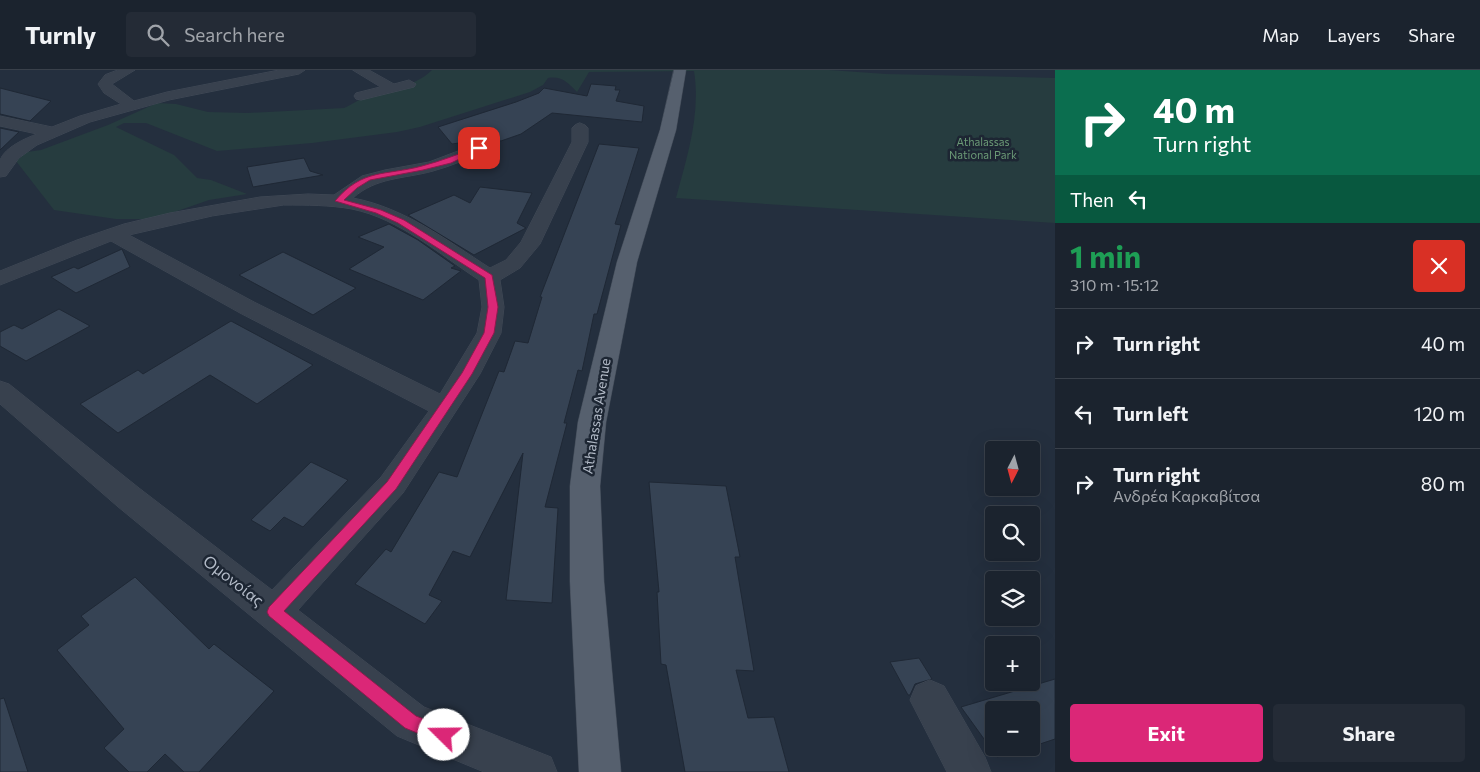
<!DOCTYPE html>
<meta charset="utf-8">
<style>
:root{--surface:#1b232e;--page:#242b36;--text:#f1f3f6;--muted:#a0a4aa;--line:#39404a;--accent:#db2777}
body{margin:0;font-family:Commissioner,sans-serif;background:var(--page);color:var(--text);height:100vh;display:flex;flex-direction:column;font-size:19px;white-space:nowrap}
*{box-sizing:border-box;margin:0}
p{font-size:16px;color:var(--muted)}
.icon{flex:none;width:28px;height:28px;fill:none;stroke:currentColor;stroke-width:2;stroke-linecap:round;stroke-linejoin:round}
.map{position:relative;flex:1;overflow:hidden}
.sheet{display:flex;flex-direction:column;background:var(--surface);width:425px}
.sheet>*{flex:none}
.guide{background:#0b6e4f;color:#fff;overflow:hidden}
.needle{width:32px;rotate:186deg}
.tools{position:absolute;left:985px;top:371px;display:grid;gap:10px}
.tools a{display:grid;place-items:center;width:55px;height:55px;border-radius:5px;background:var(--surface);box-shadow:0 5px 20px #0002,0 0 0 1px var(--line);font-size:25px}
.pin{position:absolute;display:grid;place-items:center;width:42px;height:42px;color:#fff;margin:-21px;border-radius:10px;box-shadow:0 2px 8px #0006}
.me{position:absolute;width:55px;margin:-28px;rotate:292deg;stroke-linejoin:round;filter:drop-shadow(0 0 4px #0008)}
.turn{display:flex;align-items:center;gap:18px;height:105px;padding:0 15px;font-size:22px}
.turn .icon{width:65px;height:65px;stroke-width:2.5}
.turn b{display:block;font-size:35px;line-height:42px}
.then{display:flex;align-items:center;height:48px;padding:0 15px;background:#0003;gap:10px;font-size:19px}
.round{display:grid;place-items:center;flex:none;width:52px;height:52px;border-radius:5px;background:var(--page)}
.head{display:flex;align-items:center;justify-content:space-between;height:85px;padding:0 15px}
h1{font-size:30px;font-weight:700;line-height:38px;color:#1e9e55}
.primary-button{display:flex;gap:10px;margin-top:auto;padding:10px 15px}
.primary-button a{flex:1;height:58px;border-radius:5px;background:var(--accent);color:#fff;font-size:20px;font-weight:700;line-height:58px;text-align:center}
.primary-button a+a{background:var(--page);color:var(--text)}
ul{padding:0;list-style:none}
li{display:flex;align-items:center;gap:15px;height:70px;padding:0 15px;border-top:1px solid var(--line)}
li div{flex:1}
li b{display:block;font-size:19px}
li em{font-style:normal}
header{display:flex;align-items:center;gap:30px;box-sizing:border-box;height:70px;padding:0 25px;background:var(--surface);border-bottom:1px solid var(--line)}
header strong{font-size:24px}
nav{display:flex;gap:28px;margin-inline-start:auto;font-size:18px}
.search{width:350px;height:45px;background:var(--page);display:flex;align-items:center;gap:12px;box-sizing:border-box;padding:0 18px;border-radius:5px;color:var(--muted);font-size:19px}
main{display:flex;flex:1;min-height:0}
.map>svg:first-child{display:block}
</style>
<header>
<strong>Turnly</strong>
<div class="search"><svg class="icon" aria-label="search" viewBox="0 0 24 24"><circle cx="10" cy="10" r="6"/><path d="M15 15l6 6"/></svg>Search here</div>
<nav><a>Map</a><a>Layers</a><a>Share</a></nav>
</header>
<main>
<div class="map">
<svg width="1055" height="702" viewBox="0 0 1055 702">
<rect width="100%" height="100%" fill="#242f3e"/>
<path fill="#263c3f" d="M432 0H829L886 4 1055 8V153L676 128C687 87 701 44 694 1L589 2 577 22C567 12 562 6 548 8L543 15 530 22 420 57 397 62 312 73 217 81 146 53H124L116 57 174 85 197 108 211 110 247 124 209 130 163 146 146 149H116L54 140 16 91 27 82 41 80 108 55 157 33 176 34 208 42 247 43 344 38C353 34 361 28 369 25 391 18 415 17 432 0Z"/>
<path fill="#364354" stroke="#1f2835" d="M591 14 616 16 615 20H620L616 31 644 36 642 52 552 43 521 64 501 71 487 69 452 74 438 57 516 32 539 23 544 18 587 26Z
M0 18 51 31 30 51 0 44Z
M0 58 19 62 0 80Z
M599 74 639 78 615 154 621 155 597 244H594L582 301 578 300 564 353H567L545 437 558 438 552 533 506 530 523 383 470 487 453 481 429 525 442 531 425 554 355 514 386 479 391 482 439 402 457 407 499 301 504 302 515 271 528 273 542 227H540Z
M304 88 310 101 323 105 253 117 247 97Z
M480 117 532 123 517 153 526 158 474 185 408 145 454 125 470 133Z
M389 154 418 170 455 196 451 198 461 201 423 230 349 199 384 177 358 167Z
M122 179 130 197 76 223 51 207 74 197 78 199Z
M283 182 356 218 313 245 239 205Z
M59 239 90 256 26 291 0 276V262L14 255 22 259Z
M231 251 313 295 257 334 210 305 118 363 80 334 138 300 143 304Z
M311 392 348 410 303 457 284 447 270 461 251 450Z
M649 412 726 416 740 487H735L754 601 736 600 748 648 774 647 789 702H685L666 595 661 594 657 522H659Z
M135 507 209 579 214 574 274 621 199 702H184L165 684 147 702H129L104 678 124 659 57 580 89 555 81 546Z
M919 588 932 609 915 614 910 625H908L890 592Z
M1055 609V669L1031 677V640H994V678H1028L997 687 961 637Z
M4 628 28 702H0V629Z"/>
<g fill="none" stroke-linecap="round" stroke-linejoin="round">
<defs>
<path id="minor" d="M118 0H135L112 14 134 31 167 22 279 0H305L299 4 169 30 90 52 37 75 19 88 6 106 0 107C0 102 0 95 0 90 5 77 26 68 37 64L0 56V46L52 57 80 46 121 34 104 23 98 14 105 5Z
M353 0H369L394 14 409 10 416 14 414 17 361 30 356 29 354 26 356 23 380 17Z
M580 53 585 55 588 58V72L540 174 520 198 500 210 504 237 501 263 480 304 403 423 298 540 424 637 551 687 557 702H484L397 666 117 436 0 334V311L9 314 139 418 272 520 381 407 429 341 240 243 111 171 0 215V201L77 170 124 154 170 143 260 127 308 124 334 125 362 106 385 100 429 92 479 73 485 75 487 78 485 81C468 89 451 96 433 101 404 109 376 107 353 128 405 138 446 170 490 198L506 190 521 172 572 72V58L575 55ZM284 135C307 135 330 135 352 139 400 149 439 184 479 210L482 237 477 263 440 324 256 233 129 165 212 146Z
M930 610 944 616 985 687 991 702H947L910 630 916 616Z"/>
<path id="major" d="M674 0H686L676 60 637 192 606 352 600 416 604 512 621 702H579L570 512V416L578 352 617 192 660 60Z"/>
</defs>
<use href="#minor" stroke="#414a57" stroke-width="1"/>
<use href="#major" stroke="#414a57" stroke-width="1"/>
<use href="#minor" fill="#38414e" fill-rule="evenodd"/>
<use href="#major" fill="#56606e" fill-rule="evenodd"/>
</g>
<path fill="#db2777" stroke="#8e194d" d="M477 77 483 78 451 93 423 100 370 110 357 118 344 130 381 140 404 150 492 205 498 237 494 263 472 304 396 419 284 541 416 646 450 659 452 665 450 671 444 674 405 658 269 546 267 542 269 537 387 412 462 303 484 263 488 237 485 208 398 153 376 143 335 131C363 98 385 106 422 96 441 91 459 84 477 77Z"/>
<g text-anchor="middle" dominant-baseline="central" stroke-width="5" stroke-linejoin="round" paint-order="stroke">
<g font-size="11" fill="#6b9a76" stroke="#1d2633">
<text x="983" y="71">Athalassas<tspan x="983" dy="13">National Park</tspan></text>
</g>
<g font-size="14" fill="#b4bcc9" stroke="#1d2633">
<text transform="translate(596 346) rotate(-81)">Athalassas Avenue</text>
</g>
<g font-size="16" fill="#b4bcc9" stroke="#1d2633">
<text transform="translate(234 510) rotate(38)">Ομονοίας</text>
</g>
</g>
</svg>
<div class="tools">
<a><svg class="needle" viewBox="-14 -14 28 28"><path d="M0-13l5 13h-10z" fill="#e53935"/><path d="M0 13l5-13h-10z" fill="#a0a4aa"/></svg></a>
<a><svg class="icon" aria-label="search" viewBox="0 0 24 24"><circle cx="10" cy="10" r="6"/><path d="M15 15l6 6"/></svg></a>
<a><svg class="icon" aria-label="layers" viewBox="0 0 24 24"><path d="M12 4l9 5-9 5-9-5zM3 14l9 5 9-5"/></svg></a>
<a>+</a>
<a>−</a>
</div>
<div class="pin" style="left:479px;top:78px;background:#d93025"><svg class="icon" aria-label="arrive" viewBox="0 0 24 24"><path d="M6 21V4h12l-3 4 3 4H6"/></svg></div>
<svg class="me" style="left:444px;top:665px" viewBox="-20 -20 40 40"><circle r="19" fill="#fff"/><path d="M0-13L10 11 0 6-10 11z" fill="#db2777"/></svg>
</div>
<section class="sheet">
<div class="guide">
<div class="turn"><svg class="icon" aria-label="right" viewBox="0 0 24 24"><path d="M7 20v-9h11M14 6l5 5-5 5"/></svg><div><b>40 m</b>Turn right</div></div>
<div class="then">Then<svg class="icon" aria-label="left" viewBox="0 0 24 24"><path d="M17 20v-9H6M10 6l-5 5 5 5"/></svg></div>
</div>
<div class="head"><div><h1>1 min</h1><p>310 m · 15:12</p></div><a class="round" style="background:#d93025;color:#fff"><svg class="icon" aria-label="close" viewBox="0 0 24 24"><path d="M6 6l12 12M18 6L6 18"/></svg></a></div>
<ul>
<li><svg class="icon" aria-label="right" viewBox="0 0 24 24"><path d="M7 20v-9h11M14 6l5 5-5 5"/></svg><div><b>Turn right</b></div><em>40 m</em></li>
<li><svg class="icon" aria-label="left" viewBox="0 0 24 24"><path d="M17 20v-9H6M10 6l-5 5 5 5"/></svg><div><b>Turn left</b></div><em>120 m</em></li>
<li><svg class="icon" aria-label="right" viewBox="0 0 24 24"><path d="M7 20v-9h11M14 6l5 5-5 5"/></svg><div><b>Turn right</b><p>Ανδρέα Καρκαβίτσα</p></div><em>80 m</em></li>
</ul>
<div class="primary-button"><a>Exit</a><a>Share</a></div>
</section>
</main>
